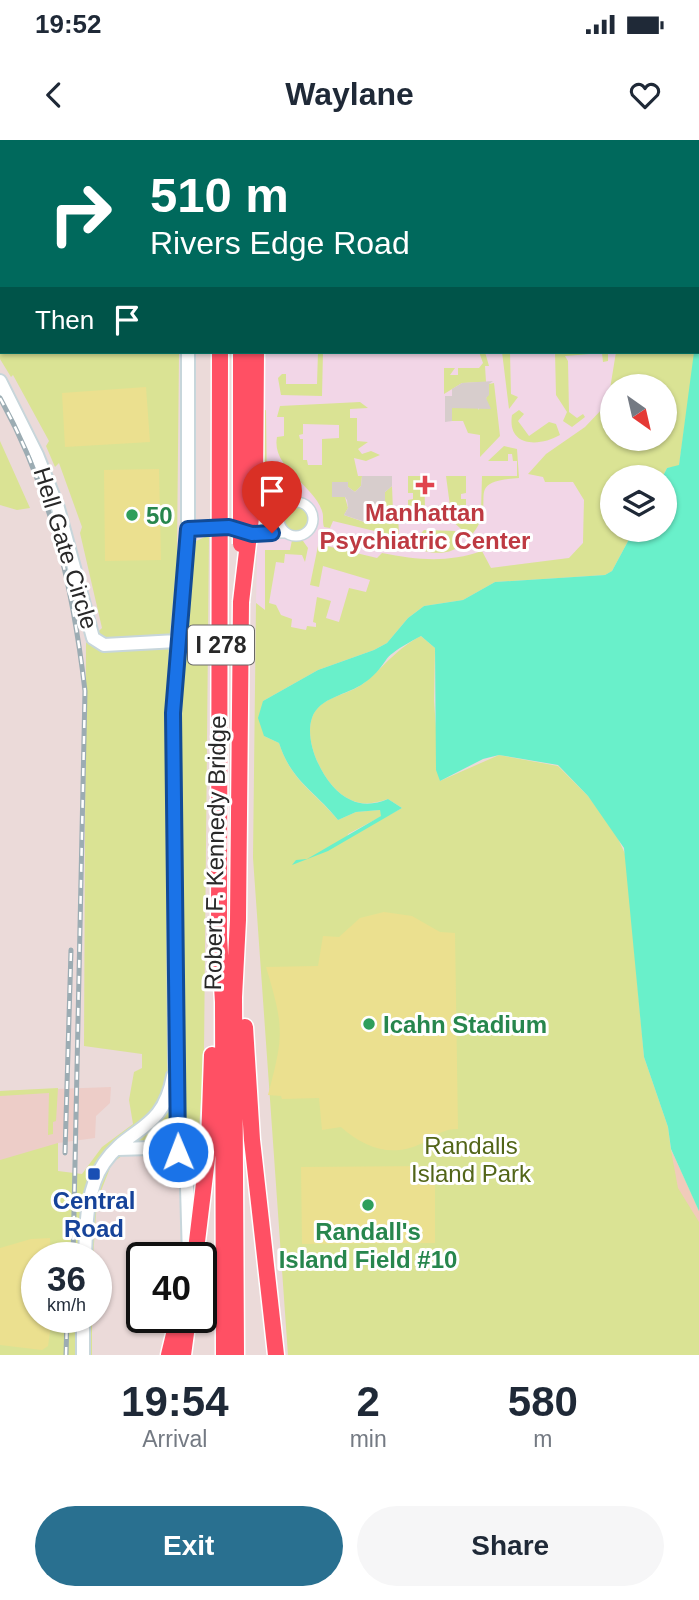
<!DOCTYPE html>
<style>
:root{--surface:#fff;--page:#f6f6f7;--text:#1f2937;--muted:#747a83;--accent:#297090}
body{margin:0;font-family:Arial,sans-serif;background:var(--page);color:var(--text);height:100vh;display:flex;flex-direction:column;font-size:26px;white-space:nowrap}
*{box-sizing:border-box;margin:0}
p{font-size:23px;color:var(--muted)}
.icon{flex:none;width:38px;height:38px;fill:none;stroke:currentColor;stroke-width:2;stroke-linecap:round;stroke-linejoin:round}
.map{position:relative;height:1215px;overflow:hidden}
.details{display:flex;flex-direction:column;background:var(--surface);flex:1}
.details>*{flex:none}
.guide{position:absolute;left:0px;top:0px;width:700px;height:214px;box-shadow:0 2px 5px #0004;background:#00695c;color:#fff;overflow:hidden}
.needle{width:46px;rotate:146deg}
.controls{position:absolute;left:600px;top:234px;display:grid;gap:14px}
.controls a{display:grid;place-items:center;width:77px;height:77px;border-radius:50%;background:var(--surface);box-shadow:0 2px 5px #0004;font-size:35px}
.speed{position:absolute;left:21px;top:1102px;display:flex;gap:14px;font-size:35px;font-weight:700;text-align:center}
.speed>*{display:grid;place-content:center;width:91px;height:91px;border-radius:50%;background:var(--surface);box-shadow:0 2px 5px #0004;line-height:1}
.speed small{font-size:18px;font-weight:400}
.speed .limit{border:4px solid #111;border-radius:10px;background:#fff;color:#111}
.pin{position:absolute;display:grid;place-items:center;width:60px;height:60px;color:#fff;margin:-72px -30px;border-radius:50% 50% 50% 0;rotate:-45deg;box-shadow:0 0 7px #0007}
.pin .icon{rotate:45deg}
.me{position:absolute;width:77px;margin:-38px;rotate:359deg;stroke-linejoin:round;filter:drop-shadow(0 0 5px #0008)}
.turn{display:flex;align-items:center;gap:24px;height:147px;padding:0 35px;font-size:32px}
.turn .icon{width:91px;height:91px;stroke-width:2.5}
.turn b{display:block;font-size:49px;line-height:60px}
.then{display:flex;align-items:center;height:66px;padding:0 35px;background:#0003;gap:14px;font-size:26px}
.eta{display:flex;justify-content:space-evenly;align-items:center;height:119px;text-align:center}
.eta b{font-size:42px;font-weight:700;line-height:49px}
.primary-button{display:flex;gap:14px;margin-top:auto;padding:14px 35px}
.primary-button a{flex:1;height:80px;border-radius:42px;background:var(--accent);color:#fff;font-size:28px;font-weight:700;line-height:80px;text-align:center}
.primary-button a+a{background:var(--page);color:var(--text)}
.status{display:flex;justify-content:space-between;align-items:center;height:49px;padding:0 35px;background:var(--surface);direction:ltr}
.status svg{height:19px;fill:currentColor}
header{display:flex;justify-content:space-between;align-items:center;height:91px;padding:0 35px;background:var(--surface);font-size:32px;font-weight:700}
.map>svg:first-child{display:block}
</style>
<div class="status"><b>19:52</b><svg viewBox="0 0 49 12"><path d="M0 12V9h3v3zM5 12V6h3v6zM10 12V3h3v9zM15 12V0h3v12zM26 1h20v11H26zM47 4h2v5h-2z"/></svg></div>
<header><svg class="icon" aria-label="back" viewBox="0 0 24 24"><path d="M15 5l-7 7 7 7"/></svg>Waylane<svg class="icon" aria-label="heart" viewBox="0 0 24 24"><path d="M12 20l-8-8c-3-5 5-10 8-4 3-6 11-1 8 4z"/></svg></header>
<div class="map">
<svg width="699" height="1215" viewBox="0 0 699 1215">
<rect width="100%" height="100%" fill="#ebdad9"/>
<path fill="#edcdc8" d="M111 947 110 963 96 976 95 998 58 1003V1031L0 1045V951Z"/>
<path fill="#f2d6e7" d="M264 0H659L660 2H264Z
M262 212H632L612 247 584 360 583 403 569 418 490 428 481 411 367 477 303 501 256 463Z"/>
<path fill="#dae394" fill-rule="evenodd" d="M558 0H699L698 141V2Z
M0 53 2 212H179L177 410 209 395 204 913 197 1020 171 1022 157 1012 126 1013 112 1023 97 1061 93 1118H37V1178H92V1215H0V1020L58 1003V1031L82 1034 102 1007 133 984 129 960 134 932 142 928V914L84 906 86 503 102 488 80 393 82 387 59 323 55 327 46 306 49 301 13 235 11 237 0 219Z
M318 212H323L322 256 281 255 278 238 282 234H286V244H317Z
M444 212H485L489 226H485L486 242 462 243 444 254V228H455L450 235H458V228H479L483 223 479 212Z
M502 212H510L511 254 518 257 509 269Z
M555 212H608V221L603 222 602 213 565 216 568 221 569 272 577 278 583 274 585 277 572 287 563 281 567 272 556 255Z
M616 212H695L679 326 667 328 662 338H612V390H634L612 431 605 435 495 442 463 460 424 466 408 478 387 503 374 510 318 530 263 561 264 596 279 603C291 641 314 651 338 680L356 672 380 670 382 676 348 694 347 698 402 668 388 659C376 663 363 666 351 660 326 650 303 603 312 578 319 556 348 556 364 543 384 527 397 508 421 496L435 508 434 561 440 641 499 615 558 626 588 656 615 692 626 716 644 917 668 987 671 1010 699 1071V1215H288L253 718 256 463 265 470V410H290L292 400 303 401 308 408 305 422 302 415 285 414 284 423 276 422 269 463 276 465 281 475 292 479 291 487 306 490 307 486 316 487V483L313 482 317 457 331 461 326 478 339 482 349 448 366 452 370 440 323 426 319 447 310 445 319 401 328 397 327 406 377 418 382 413C418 420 447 423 482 411L491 428 569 418 583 403 584 360 573 342H545L543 337 528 334 546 314 585 287 604 267 609 255ZM612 247H665V299H612Z
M494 243 500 296 480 317V295L468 293 463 281H452V268H478V270L486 259 489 244Z
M360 262 368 268 350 269V278H357V301L368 302 358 309 362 314 371 311 380 315 366 321 354 318 358 336H362L361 346 355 352 348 347V342H332V357H345L348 368 344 375 367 383 369 366 385 363V352L392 346 393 371H398L399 398 393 408 382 403 383 393 333 381 330 388 324 387C322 381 324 376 322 371 314 345 271 328 277 297L284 296V277H277L280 266ZM303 284 339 285V298L322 299V325H308L307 320H303V299H300L299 295 303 294Z
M266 270 267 349 277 352 281 360 277 369 260 374 262 271Z
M519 270 524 274 518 281 529 296 549 282 556 284 560 295C539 307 507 307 512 275Z
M0 301 30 368 17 370 0 365Z
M504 306 517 309 519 338C458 342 502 361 470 397L450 379H466V371H481L482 336H517V321H513L512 314H508V321H488Z
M408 336H424L425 366H408V360L413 359V353H408Z
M446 336H466V353L461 354V359H466V365L450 366Z
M282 380a14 14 0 1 1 28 0a14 14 0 1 1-28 0Z
M424 390 455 391 460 398 458 407C449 415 427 414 417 408L415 400Z
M58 948 56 981 53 982V994L48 995 49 953 0 956V951Z"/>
<path fill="#f1cbbb" d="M671 1010 699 1071V1082L678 1048Z"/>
<path fill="#ebe08f" d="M146 247 150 302 65 307 62 253Z
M159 329 161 420 105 421 104 330Z
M384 772 412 776 440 792 455 793 458 989C444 989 440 993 428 1000 396 1019 367 1010 341 987L322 990 319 958 282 959 281 956 268 955C284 895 284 887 266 827L318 826 323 796 339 797 360 778Z
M435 1026V1103L302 1104 301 1027Z
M50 1098 51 1118H37V1178H52L48 1206 42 1210 0 1205V1108L31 1099Z"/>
<path fill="#d7cdcc" d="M493 241 489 244V255L486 258 491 269 452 268V281L445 282V256H452V249L462 243Z
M362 336H392V346L385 352V363L374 364 367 369 368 383 344 375 348 368 347 360 345 357H332V342H348V347L355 352 361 346Z"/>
<path fill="#69f0ca" d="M699 121V1071L671 1009 668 987 644 917 624 708 588 656 558 625 499 615 483 619 440 641 436 630 435 508 421 496C412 501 392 511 386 520 380 529 373 537 364 543 348 555 319 557 312 578 303 603 326 650 351 660 363 666 376 664 388 659L402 668 328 711 292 725 296 720 307 719 381 676 380 670 356 672 338 680C315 651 291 641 279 603L264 596 258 578 263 561 318 530 374 510 387 503 408 478 424 466 463 460 495 442 605 435 612 431 634 390H665V338H662L667 328 679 325 694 212H698Z"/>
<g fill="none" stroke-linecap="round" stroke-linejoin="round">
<defs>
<path id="street" d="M279 379a17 17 0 1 1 34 0a17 17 0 1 1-34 0Z
M188 389 229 387 280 375
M248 392 286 393"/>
<path id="secondary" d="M187 2V0
M188 212V389L177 501 173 601 175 921 178 1012 187 1047 189 1118
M0 241 37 315 58 368 93 498 104 505 177 501
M118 1009 151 1008 180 1023
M85 1118C86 1088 86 1049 104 1023 129 986 163 992 173 936
M83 1178V1215"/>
<path id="highway" d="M218 0V2
M240 0V2
M255 0V2
M219 797 223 862 224 1215
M245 887 252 1000 276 1215
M195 1118 209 1002 212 915
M169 1215 178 1178
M183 1215 188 1178
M236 1215 234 857 238 780 241 462"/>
</defs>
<use href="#street" stroke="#c7d6db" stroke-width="12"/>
<use href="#secondary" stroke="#c7d6db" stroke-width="16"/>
<use href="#highway" stroke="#fff" stroke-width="19"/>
<use href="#street" stroke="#fff" stroke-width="9"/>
<use href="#secondary" stroke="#fff" stroke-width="12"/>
<use href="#highway" stroke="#ff5064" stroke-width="16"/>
<defs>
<path id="rail" d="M0 258C51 350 73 448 85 551L73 1118
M65 1013 71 810
M66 1215 67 1178"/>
</defs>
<use href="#rail" stroke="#9cacb3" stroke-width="5"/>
<use href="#rail" stroke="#fff" stroke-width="2.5" stroke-dasharray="8" stroke-linecap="butt"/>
<defs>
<path id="highway-bridge" d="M241 212V404
M241 462 255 344 256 212
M219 797 220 212"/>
</defs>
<use href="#highway-bridge" stroke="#fff" stroke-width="19" stroke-linecap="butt"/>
<use href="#highway-bridge" stroke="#ff5064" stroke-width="16"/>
</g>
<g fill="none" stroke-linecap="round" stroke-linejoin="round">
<defs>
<path id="route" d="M178 1012 173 573 188 389 229 387 252 394 272 393"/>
</defs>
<use href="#route" stroke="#114b97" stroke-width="18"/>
<use href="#route" stroke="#1a73e8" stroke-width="12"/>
</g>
<path fill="#e0444e" stroke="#fff" stroke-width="2.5" d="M421.5 334.5h7v7h7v7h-7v7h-7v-7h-7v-7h7z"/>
<g fill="#2e9e5b" stroke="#fff" stroke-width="2.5">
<circle cx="132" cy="375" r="7"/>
<circle cx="369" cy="884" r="7"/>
<circle cx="368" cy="1065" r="7"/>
</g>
<rect fill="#1a4fb4" stroke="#fff" stroke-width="2.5" x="87" y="1027" width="14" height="14" rx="3.5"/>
<g text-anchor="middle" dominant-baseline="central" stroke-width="6" stroke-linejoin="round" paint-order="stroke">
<rect fill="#fff" stroke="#686868" stroke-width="2" x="188" y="485.5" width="66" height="39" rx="5"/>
<g font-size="23" font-weight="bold" fill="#282828">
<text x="221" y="505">I 278</text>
</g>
<g font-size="24" font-weight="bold" fill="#be3a42" stroke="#fff">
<text x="425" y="372">Manhattan<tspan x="425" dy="28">Psychiatric Center</tspan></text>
</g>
<g font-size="24" font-weight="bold" fill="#27864d" stroke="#fff" text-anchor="start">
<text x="146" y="375">50</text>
<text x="383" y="884">Icahn Stadium</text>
<text x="368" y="1091" text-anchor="middle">Randall's<tspan x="368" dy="28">Island Field #10</tspan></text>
</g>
<g font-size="24" fill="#282828" stroke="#fff">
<text transform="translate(66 408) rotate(73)">Hell Gate Circle</text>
<text transform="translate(215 713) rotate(-89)">Robert F. Kennedy Bridge</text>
</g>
<g font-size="24" fill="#526518" stroke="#fff">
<text x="471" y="1005">Randalls<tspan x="471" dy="28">Island Park</tspan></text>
</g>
<g font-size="24" font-weight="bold" fill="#164399" stroke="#fff">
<text x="94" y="1060">Central<tspan x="94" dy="28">Road</tspan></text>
</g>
</g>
</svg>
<div class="controls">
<a><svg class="needle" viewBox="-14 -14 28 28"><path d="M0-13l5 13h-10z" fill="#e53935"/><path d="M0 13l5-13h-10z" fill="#747a83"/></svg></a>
<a><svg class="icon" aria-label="layers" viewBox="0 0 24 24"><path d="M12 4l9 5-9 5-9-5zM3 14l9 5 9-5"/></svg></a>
</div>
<div class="speed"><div>36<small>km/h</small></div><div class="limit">40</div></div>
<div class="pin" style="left:272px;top:393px;background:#d93025"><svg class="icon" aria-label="arrive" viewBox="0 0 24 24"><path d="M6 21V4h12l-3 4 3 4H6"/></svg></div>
<svg class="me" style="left:178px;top:1012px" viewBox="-20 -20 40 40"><circle r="17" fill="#1a73e8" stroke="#fff" stroke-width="3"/><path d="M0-11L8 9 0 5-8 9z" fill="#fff"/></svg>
<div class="guide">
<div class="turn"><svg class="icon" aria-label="right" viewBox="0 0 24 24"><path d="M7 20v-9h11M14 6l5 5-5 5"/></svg><div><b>510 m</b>Rivers Edge Road</div></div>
<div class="then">Then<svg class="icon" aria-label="arrive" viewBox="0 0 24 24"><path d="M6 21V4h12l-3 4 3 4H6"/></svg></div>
</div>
</div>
<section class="details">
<div class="eta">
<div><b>19:54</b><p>Arrival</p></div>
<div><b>2</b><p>min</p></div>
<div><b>580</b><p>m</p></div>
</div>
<div class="primary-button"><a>Exit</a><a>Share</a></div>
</section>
